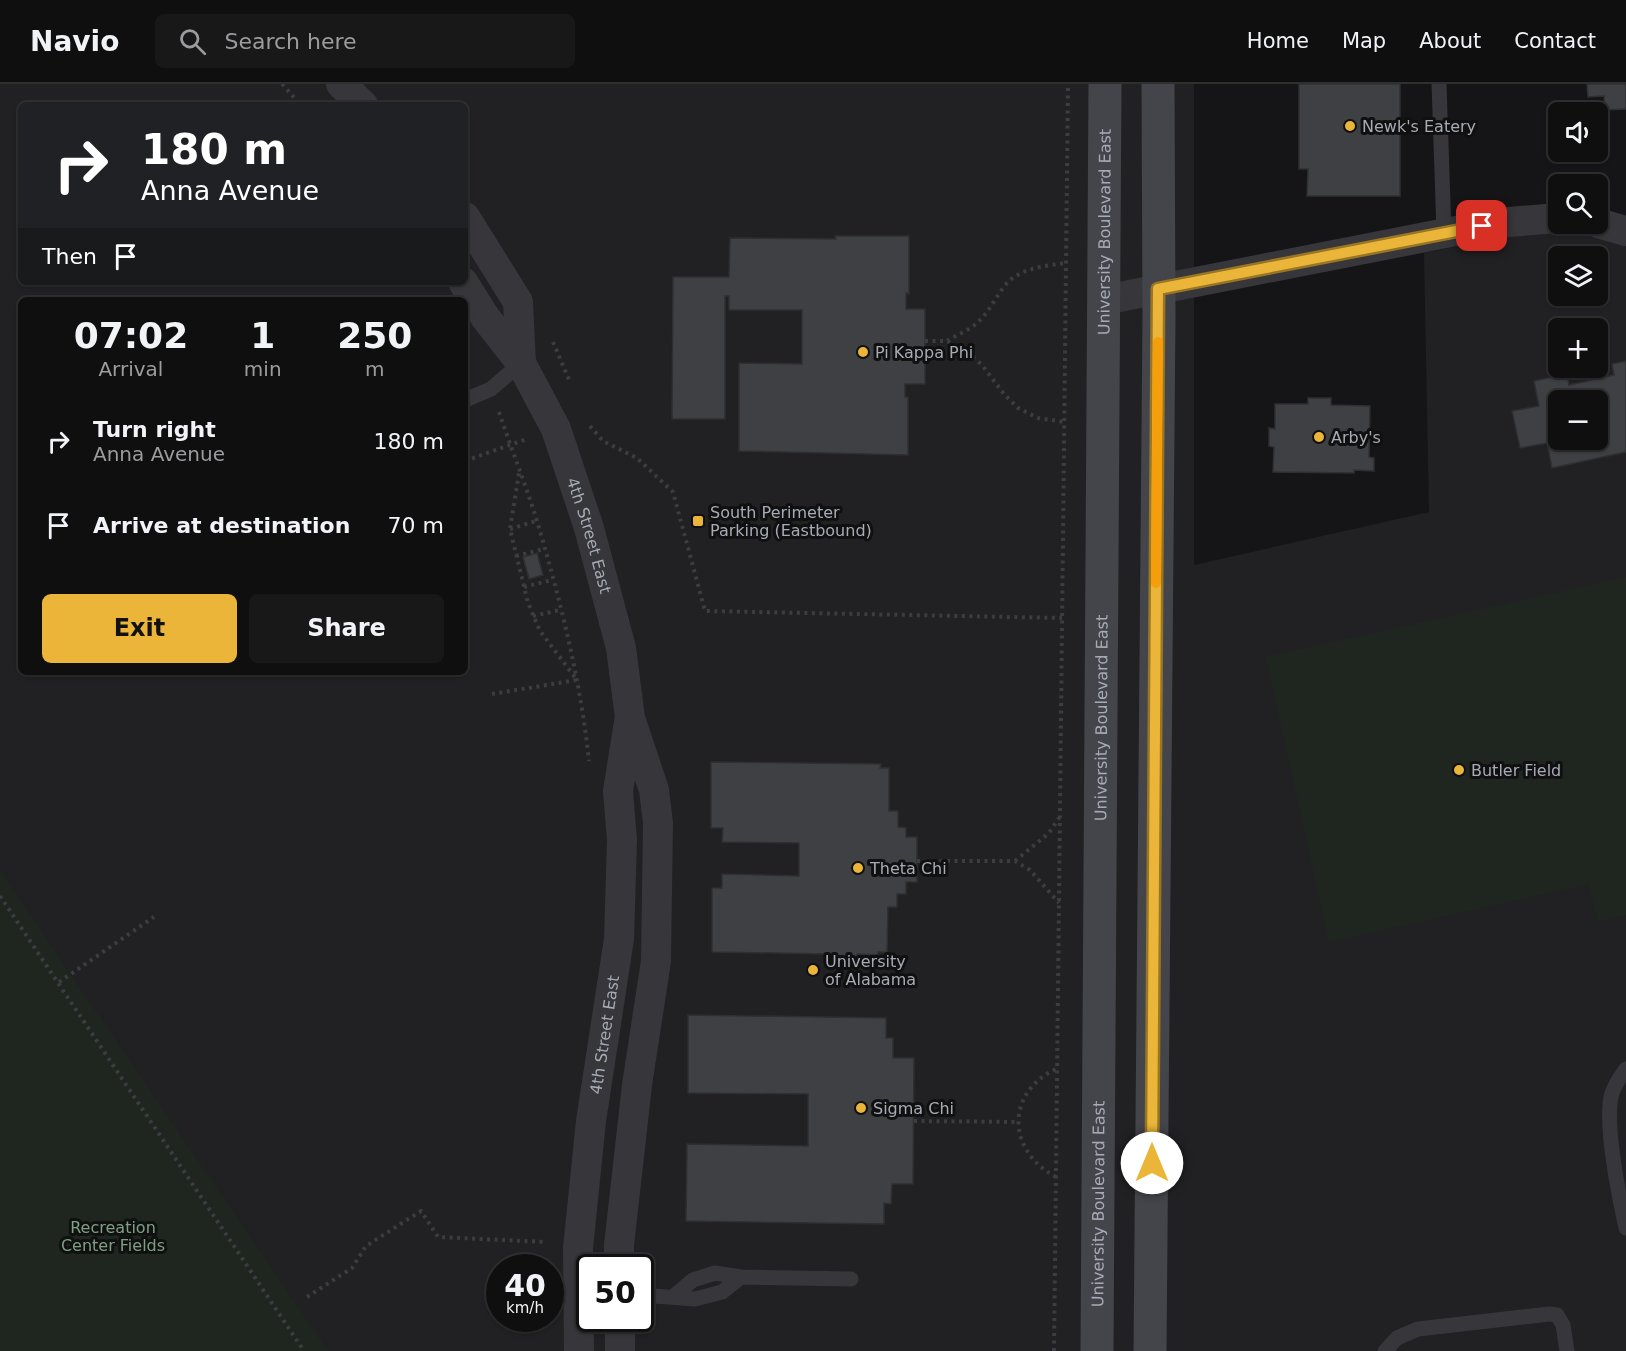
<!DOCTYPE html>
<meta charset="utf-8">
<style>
:root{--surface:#100f10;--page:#191819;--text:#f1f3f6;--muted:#9c9c9f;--line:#302f30;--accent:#eab538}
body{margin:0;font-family:"DejaVu Sans",sans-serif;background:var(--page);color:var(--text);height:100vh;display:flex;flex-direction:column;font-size:22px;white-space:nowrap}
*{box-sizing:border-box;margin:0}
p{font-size:20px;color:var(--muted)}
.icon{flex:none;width:33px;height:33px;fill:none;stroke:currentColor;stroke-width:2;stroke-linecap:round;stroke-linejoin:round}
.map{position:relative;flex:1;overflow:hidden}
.panel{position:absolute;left:18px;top:213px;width:450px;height:378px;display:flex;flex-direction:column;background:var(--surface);border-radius:9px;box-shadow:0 2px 4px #0004,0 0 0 2px var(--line)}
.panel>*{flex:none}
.guide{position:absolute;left:18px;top:18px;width:450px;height:183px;border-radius:9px;box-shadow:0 2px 4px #0004,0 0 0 2px var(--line);background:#202124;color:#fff;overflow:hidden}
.fabs{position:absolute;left:1548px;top:18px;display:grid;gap:12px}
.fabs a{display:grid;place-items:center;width:60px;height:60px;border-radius:9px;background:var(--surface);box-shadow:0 2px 4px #0004,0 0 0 2px var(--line);font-size:30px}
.speed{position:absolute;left:486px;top:1170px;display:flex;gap:12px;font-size:30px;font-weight:700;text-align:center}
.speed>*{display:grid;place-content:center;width:78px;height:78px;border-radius:50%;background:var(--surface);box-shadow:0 2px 4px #0004,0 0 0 2px var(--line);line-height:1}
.speed small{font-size:15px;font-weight:400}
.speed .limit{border:3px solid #111;border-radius:9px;background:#fff;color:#111}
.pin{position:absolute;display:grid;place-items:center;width:51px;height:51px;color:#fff;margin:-26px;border-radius:12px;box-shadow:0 3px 9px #0006}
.me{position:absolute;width:66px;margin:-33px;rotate:0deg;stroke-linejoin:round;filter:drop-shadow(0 0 4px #0008)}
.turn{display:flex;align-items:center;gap:21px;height:126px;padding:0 24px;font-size:27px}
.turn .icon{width:78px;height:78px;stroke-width:2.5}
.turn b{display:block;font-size:42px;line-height:51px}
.then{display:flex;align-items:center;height:57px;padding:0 24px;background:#0003;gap:12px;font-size:22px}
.eta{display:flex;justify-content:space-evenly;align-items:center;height:102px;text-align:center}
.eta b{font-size:36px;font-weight:700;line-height:42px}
.cta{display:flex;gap:12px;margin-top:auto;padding:12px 24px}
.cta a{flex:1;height:69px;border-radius:9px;background:var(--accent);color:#111;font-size:24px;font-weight:700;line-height:69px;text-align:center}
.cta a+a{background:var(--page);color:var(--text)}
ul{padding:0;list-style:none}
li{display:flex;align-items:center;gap:18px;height:84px;padding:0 24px}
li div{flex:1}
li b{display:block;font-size:22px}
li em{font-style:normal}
header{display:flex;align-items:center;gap:36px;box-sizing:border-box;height:84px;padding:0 30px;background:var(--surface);border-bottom:2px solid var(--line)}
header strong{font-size:28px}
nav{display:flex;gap:33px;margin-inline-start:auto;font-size:21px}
.search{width:420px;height:54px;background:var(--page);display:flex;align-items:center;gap:15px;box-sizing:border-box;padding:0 21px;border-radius:9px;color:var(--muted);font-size:22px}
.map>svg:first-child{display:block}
</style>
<header>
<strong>Navio</strong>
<div class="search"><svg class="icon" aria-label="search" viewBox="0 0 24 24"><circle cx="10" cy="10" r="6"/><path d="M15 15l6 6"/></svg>Search here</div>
<nav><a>Home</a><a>Map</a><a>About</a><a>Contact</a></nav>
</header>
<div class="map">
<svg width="1626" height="1267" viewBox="0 0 1626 1267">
<rect width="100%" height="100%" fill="#151416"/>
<path fill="#212123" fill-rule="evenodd" d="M0 0H1194V481L1429 428 1424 169 1506 153 1569 144 1616 150 1626 154V1267H0ZM21 21H465V198H21ZM1558 172H1598V212H1558ZM21 216H465V588H21ZM1558 244H1598V284H1558ZM1558 316H1598V356H1558ZM500 1184H550V1234H500ZM590 1184H640V1234H590Z"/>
<path fill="#1f2620" d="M1626 493V831L1598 837 1589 800 1329 858 1266 573Z
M0 787 296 1220 328 1267H0Z"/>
<path fill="#3f4043" stroke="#2f2f32" stroke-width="1.5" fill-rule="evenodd" d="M1299 0H1400V112H1307L1308 85H1299Z
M1587 0H1626V25L1605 26 1604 12 1588 13Z
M835 152H909V210L906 209V225H925V300H905V313H908V371L739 367V279L802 280V226H729V212H725V335H672L673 193H729L730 154 836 155Z
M1626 277V368L1552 384 1547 359 1520 364 1512 327 1539 322 1534 297 1567 290 1569 301 1614 291 1612 280ZM1558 316H1598V356H1558Z
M1308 314H1331V321L1370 322 1369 373 1374 374V387L1354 386V389L1273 388 1274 363 1269 362V344L1275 345V320H1308Z
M537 469 543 491 529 495 523 473Z
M711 678 881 680 880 684H889V727H898V743L906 744V753H917V798H906V810H897V823H888L887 868H878V871L857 870 858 880 827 879V870L712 868V804H722V790L799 792V759L722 758 723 744H711Z
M688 931 886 934V954H893V974H914L913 1100H892L891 1120 884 1119V1140L686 1137 687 1060 808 1062V1010L688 1009Z"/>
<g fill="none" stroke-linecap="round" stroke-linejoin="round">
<path stroke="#3c3d42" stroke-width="4" stroke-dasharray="3 4.5" stroke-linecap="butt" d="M282 0 301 21
M925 257H947L968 268 982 281 1004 310 1018 324 1038 334 1065 338
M947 257C955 252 964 248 972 243 986 233 993 218 1003 204 1017 184 1044 182 1066 179
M553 258 570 298
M499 328C513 370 530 411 542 454 563 527 581 601 589 677
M590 342 603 357 637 374 673 408 705 527 1062 534
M465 377 527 355
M510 445 536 437
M516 472 544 465
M524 503 552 496
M533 532 560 526
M492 610 577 596 540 547 528 519 510 445 519 389
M917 777H1015L1030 786 1059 819
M1015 777 1049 749 1059 734
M0 812 304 1267
M59 898 154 833
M914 1037 1018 1038
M1056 1093C1007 1067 1005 1009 1056 985
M307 1213 352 1184 366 1162 421 1127 438 1153 547 1158
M1054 1267 1068 0"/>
<path stroke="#36363b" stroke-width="15" d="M1439 0 1444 149
M465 316 491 305 521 279
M1626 985C1620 993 1613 1003 1611 1013 1605 1045 1619 1112 1626 1144
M640 1211 695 1215 722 1208 741 1193
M673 1213 693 1196 715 1189 741 1193 851 1195
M1385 1267 1397 1254 1418 1245 1549 1230 1557 1231 1563 1241 1567 1267"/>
<g stroke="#36363b" stroke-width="30">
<path d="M341 0 363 21"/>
<path d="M465 133 518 218 521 279"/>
<path d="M1598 139 1626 147"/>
<path id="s1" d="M463 198 485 233 521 279 556 345 589 444 621 564 630 634 654 706 658 739 656 877 637 1001 619 1161V1184"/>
<path d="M1104 216 1497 139 1558 134"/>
<path d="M620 1234V1267"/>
<path id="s2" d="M579 1267 578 1164 591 1037 619 855 622 756 618 707 629 638"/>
</g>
<g stroke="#44454b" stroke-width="33">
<path id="s3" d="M1097 1267 1105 0"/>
<path d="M1150 1267 1159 232 1158 0"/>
</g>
</g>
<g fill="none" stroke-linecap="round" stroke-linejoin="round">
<defs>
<path id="route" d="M1152 1079 1158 205 1482 142"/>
</defs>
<use href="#route" stroke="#987624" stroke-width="15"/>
<use href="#route" stroke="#eab538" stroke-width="10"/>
<path stroke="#f59e0b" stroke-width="10" d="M1156 499 1158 258"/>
</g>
<g fill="#eab538" stroke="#101011" stroke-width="2">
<circle cx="1350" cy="42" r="6"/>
<circle cx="863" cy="268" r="6"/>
<circle cx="1319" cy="353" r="6"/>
<rect x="692" y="431" width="12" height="12" rx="3"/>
<circle cx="1459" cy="686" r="6"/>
<circle cx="858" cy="784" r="6"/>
<circle cx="813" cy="886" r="6"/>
<circle cx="861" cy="1024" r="6"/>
</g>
<g text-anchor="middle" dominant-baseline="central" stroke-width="6" stroke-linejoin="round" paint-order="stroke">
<g font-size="16" fill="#a7abb6" stroke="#101011" text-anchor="start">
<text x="1362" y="42">Newk's Eatery</text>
<text x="875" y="268">Pi Kappa Phi</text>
<text x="1331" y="353">Arby's</text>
<text x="710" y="428">South Perimeter<tspan x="710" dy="18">Parking (Eastbound)</tspan></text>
<text x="1471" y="686">Butler Field</text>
<text x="870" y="784">Theta Chi</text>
<text x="825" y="877">University<tspan x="825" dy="18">of Alabama</tspan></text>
<text x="873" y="1024">Sigma Chi</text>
</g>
<g font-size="16" fill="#a7abb6" stroke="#101011">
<text stroke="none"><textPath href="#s3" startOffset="1119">University Boulevard East</textPath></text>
<text stroke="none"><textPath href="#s1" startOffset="286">4th Street East</textPath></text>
<text stroke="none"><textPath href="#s3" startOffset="633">University Boulevard East</textPath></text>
<text stroke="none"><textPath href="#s2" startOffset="318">4th Street East</textPath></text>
<text stroke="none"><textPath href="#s3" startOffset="147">University Boulevard East</textPath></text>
</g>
<g font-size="16" fill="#7ea082" stroke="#101011">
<text x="113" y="1143">Recreation<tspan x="113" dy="18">Center Fields</tspan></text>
</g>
</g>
</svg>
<div class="fabs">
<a><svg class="icon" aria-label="sound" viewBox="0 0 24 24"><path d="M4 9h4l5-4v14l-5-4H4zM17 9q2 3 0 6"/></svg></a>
<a><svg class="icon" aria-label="search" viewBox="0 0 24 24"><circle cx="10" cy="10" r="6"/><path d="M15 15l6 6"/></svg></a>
<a><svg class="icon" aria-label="layers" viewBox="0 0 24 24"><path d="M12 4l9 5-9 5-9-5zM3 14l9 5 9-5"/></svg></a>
<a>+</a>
<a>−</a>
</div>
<div class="speed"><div>40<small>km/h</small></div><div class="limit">50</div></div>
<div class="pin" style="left:1482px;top:142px;background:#d93025"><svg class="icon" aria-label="arrive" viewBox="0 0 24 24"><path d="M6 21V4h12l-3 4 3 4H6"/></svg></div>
<svg class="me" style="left:1152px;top:1079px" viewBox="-20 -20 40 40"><circle r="19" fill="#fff"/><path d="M0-13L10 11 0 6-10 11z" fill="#eab538"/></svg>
<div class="guide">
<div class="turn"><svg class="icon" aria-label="right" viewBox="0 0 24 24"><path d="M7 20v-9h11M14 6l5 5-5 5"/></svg><div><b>180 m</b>Anna Avenue</div></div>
<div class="then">Then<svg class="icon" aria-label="arrive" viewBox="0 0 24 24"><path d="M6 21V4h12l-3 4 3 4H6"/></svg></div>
</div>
<section class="panel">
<div class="eta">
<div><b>07:02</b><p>Arrival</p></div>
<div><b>1</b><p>min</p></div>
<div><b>250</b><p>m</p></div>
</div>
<ul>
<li><svg class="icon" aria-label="right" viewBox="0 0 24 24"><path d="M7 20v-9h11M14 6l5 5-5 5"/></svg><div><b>Turn right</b><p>Anna Avenue</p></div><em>180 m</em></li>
<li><svg class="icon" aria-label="arrive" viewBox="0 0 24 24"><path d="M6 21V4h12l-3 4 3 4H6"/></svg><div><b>Arrive at destination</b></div><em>70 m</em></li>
</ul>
<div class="cta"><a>Exit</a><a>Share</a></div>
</section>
</div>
